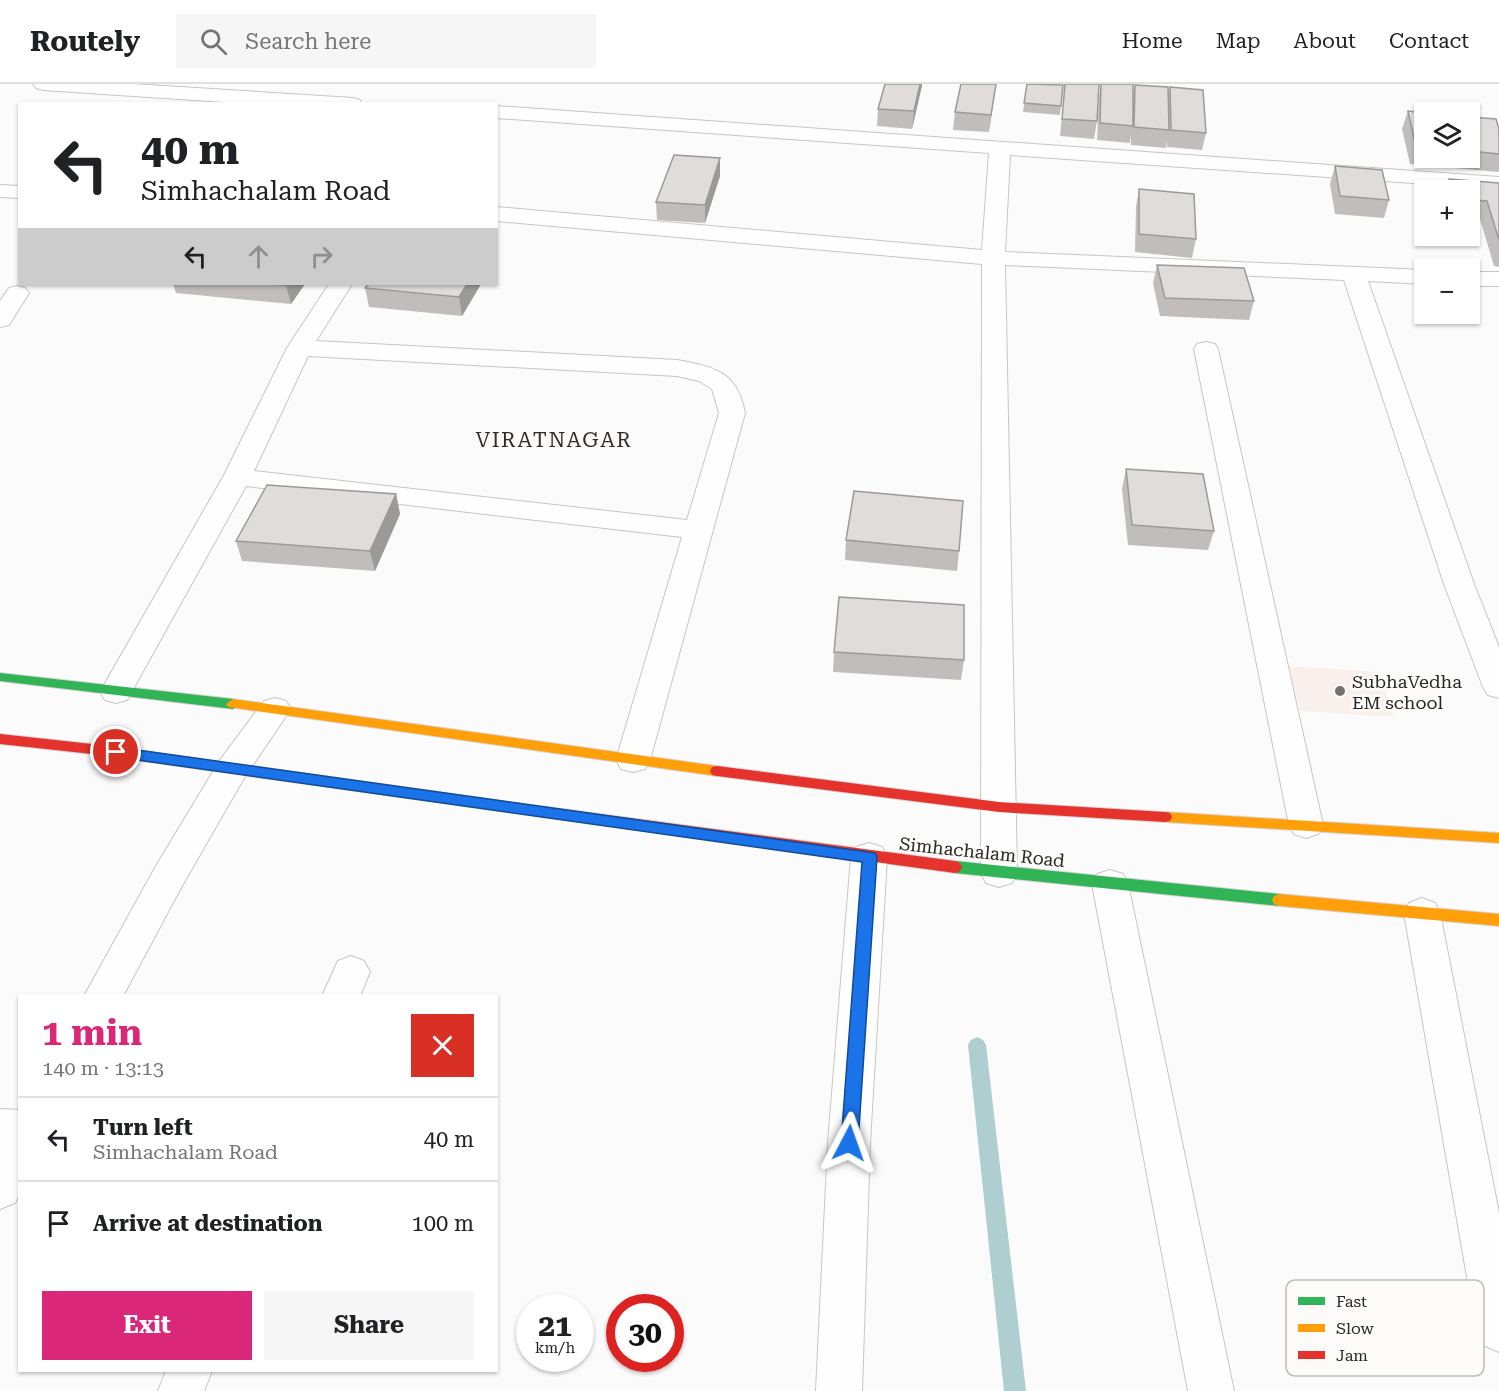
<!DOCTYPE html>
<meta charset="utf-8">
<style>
:root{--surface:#fff;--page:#f6f6f6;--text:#202124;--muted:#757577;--line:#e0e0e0;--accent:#db2777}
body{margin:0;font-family:"Roboto Serif",serif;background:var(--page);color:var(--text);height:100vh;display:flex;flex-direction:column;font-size:22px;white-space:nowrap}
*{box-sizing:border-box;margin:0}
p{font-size:20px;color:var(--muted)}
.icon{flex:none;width:33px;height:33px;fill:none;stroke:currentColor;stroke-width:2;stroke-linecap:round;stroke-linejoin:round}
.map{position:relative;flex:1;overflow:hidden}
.drawer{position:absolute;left:18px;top:910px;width:480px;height:378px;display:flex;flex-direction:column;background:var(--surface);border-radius:0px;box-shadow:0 2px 4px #0004}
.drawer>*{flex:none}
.guide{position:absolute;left:18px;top:18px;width:480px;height:183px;border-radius:0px;box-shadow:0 2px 4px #0004;background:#fff;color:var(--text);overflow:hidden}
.buttons{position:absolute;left:1414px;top:18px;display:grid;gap:12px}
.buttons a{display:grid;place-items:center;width:66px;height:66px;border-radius:0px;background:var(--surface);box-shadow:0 2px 4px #0004;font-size:30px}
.speed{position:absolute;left:516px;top:1210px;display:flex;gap:12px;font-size:30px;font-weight:700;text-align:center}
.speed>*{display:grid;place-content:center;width:78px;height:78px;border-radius:50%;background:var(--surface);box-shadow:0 2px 4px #0004;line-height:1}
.speed small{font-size:15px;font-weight:400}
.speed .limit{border:9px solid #d22;background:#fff;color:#111}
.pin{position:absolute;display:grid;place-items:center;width:51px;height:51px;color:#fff;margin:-26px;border:3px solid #fff;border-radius:50%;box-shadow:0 2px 6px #0007}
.me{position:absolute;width:66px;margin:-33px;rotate:4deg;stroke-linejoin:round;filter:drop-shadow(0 0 4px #0008)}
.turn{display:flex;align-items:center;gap:21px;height:126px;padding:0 24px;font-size:27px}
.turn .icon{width:78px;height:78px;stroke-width:2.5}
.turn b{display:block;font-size:42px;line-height:51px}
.lanes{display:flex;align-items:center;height:57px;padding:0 24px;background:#0003;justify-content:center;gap:30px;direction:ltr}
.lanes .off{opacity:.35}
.round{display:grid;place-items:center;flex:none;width:63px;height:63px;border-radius:0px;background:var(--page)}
.overview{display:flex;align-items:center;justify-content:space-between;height:102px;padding:0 24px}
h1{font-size:36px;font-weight:700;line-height:45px;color:var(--accent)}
.action{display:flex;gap:12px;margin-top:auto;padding:12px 24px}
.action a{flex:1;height:69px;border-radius:0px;background:var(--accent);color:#fff;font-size:24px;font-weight:700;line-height:69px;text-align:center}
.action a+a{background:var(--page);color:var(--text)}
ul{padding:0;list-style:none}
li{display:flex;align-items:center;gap:18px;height:84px;padding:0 24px;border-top:2px solid var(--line)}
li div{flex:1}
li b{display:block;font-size:22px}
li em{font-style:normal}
header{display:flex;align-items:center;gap:36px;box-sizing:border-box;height:84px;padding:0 30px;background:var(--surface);border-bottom:2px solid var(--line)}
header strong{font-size:28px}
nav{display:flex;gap:33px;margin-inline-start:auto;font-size:21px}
.search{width:420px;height:54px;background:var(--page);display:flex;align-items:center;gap:15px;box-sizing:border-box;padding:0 21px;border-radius:0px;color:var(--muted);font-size:22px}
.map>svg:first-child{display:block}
</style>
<header>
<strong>Routely</strong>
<div class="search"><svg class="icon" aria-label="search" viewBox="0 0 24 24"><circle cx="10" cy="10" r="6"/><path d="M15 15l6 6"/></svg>Search here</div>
<nav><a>Home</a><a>Map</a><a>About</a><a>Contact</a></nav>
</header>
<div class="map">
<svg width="1499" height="1307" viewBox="0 0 1499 1307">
<rect width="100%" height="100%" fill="#fcfbfb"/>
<path fill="#f9f0eb" d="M1289 582 1379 588 1393 633 1300 627Z"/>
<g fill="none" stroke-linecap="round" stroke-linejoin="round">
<path fill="#aeced0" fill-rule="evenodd" d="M977 953 983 956 986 961 1026 1307H1004L968 961 971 956Z"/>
<defs>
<path id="street" d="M33 0H133L353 14 360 16 362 20H254L43 6 36 4Z
M496 22 1499 93V105L1010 71 1005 168 1425 186V200L1368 197 1474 500 1499 563V614L1488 611 1483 603 1444 500 1344 196 1005 181 1017 789 1012 799 999 803 986 799 981 789 982 180 496 137V123L982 166 989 69 496 34Z
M0 101 20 102V114L0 113Z
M1470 188H1499V202H1470Z
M329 200H352L316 257 677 276C715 283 737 287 745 329L650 676 645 685 633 688 621 685 616 676 682 453 246 402 127 616 116 619 105 616 100 608 223 393 287 264ZM308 272 677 292 699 297 712 305 719 329 687 436 254 387Z
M17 202 25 204 29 209 9 241 0 243V217L9 204Z
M1206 258 1215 260 1218 265 1323 741 1318 750 1306 754 1294 750 1289 741 1194 265 1197 260Z
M275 614 286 617 291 625 244 694 182 802 123 912H84L156 782 220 676 264 617Z
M869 759 882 763 887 773 870 1059 862 1307H816L828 1059 851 773 856 763Z
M1110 786 1123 790 1128 800 1234 1307H1188L1092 800 1097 790Z
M1422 814 1435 819 1440 829 1499 1129V1268L1483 1261 1476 1245 1404 829 1409 819Z
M351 872 364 877 370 888 360 912H322L338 877Z
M0 1025 20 1026V1110L15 1119 0 1125Z
M166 1287H212L204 1307H158Z"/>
<path id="fast" d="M0 589 233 615 240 620 233 625 0 597Z
M955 777 1279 810 1284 812 1286 816 1284 820 1279 822 955 789 950 787 948 783 950 779Z"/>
<path id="slow" d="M233 615 717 682 722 683 724 687 722 691 717 692 228 623 226 620Z
M265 684 516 719 521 720 523 724 521 728 516 729 265 694 260 693 258 689 260 685Z
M1165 728 1499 749V759L1165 738 1160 737 1158 733 1160 729Z
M1279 810 1499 830V842L1279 822 1274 820 1272 816 1274 812Z"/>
<path id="jam" d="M0 650 92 660 265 684 270 685 272 689 270 693 265 694 92 670 0 660Z
M717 682 999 718 1165 728 1170 729 1172 733 1170 737 1165 738 999 728 717 692 712 691 710 687 712 683Z
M516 719 955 777 960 779 962 783 960 787 955 789 516 729 511 728 509 724 511 720Z"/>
</defs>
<use href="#street" stroke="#c8c5c4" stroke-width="2"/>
<use href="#fast" stroke="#d8d6d6" stroke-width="2"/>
<use href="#slow" stroke="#d8d6d6" stroke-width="2"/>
<use href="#jam" stroke="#d8d6d6" stroke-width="2"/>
<use href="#street" fill="#fffefe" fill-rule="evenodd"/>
<use href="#fast" fill="#30b455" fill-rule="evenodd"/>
<use href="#slow" fill="#ff9f0a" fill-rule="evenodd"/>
<use href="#jam" fill="#e5322d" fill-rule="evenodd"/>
</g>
<path fill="#c0bdbc" d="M885 0H922L912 45 877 42 878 25Z
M996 0 989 48 953 46 955 28Z
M1027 0 1061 22 1060 31 1023 28Z
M1065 0 1097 37 1094 55 1060 52Z
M1101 0 1133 9 1135 1 1168 13 1170 3 1206 49 1202 66 1167 63V56L1166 64 1131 61V50L1130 59 1097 56 1099 13Z
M1408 27 1425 29V74H1470V33L1499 45V88L1410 80 1402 45Z
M720 74V92L705 139 657 136 656 118Z
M1335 82 1389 116 1384 134 1335 130 1330 100Z
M1449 95 1499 99V183L1494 182 1480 135 1470 134V106H1445Z
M1139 105 1196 155 1192 174 1135 168 1136 123Z
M1157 181 1254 217 1249 236 1160 232 1153 199Z
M173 200H305L291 220 176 209Z
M481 200 462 232 369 223 365 204Z
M1126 385 1214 447 1208 466 1128 461 1122 405Z
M396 410 400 430 375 487 242 477 236 457Z
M846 456 959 467 957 487 845 476Z
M834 568 964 576 961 596 833 588Z"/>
<path fill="#9c9a99" d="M920 0H922V2L912 45 914 27Z
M996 0 989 48 991 31Z
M720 74V92L705 139V121Z
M287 200H305L291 220 286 201Z
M467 200H481L462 232 459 213Z
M396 410 400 430 375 487 370 467Z"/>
<path fill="#dfdcdb" stroke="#9c9a99" stroke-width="1.5" d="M885 0H920L914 27 878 25Z
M961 0H996L991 31 955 28Z
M1027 0 1063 1 1061 22 1024 19Z
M1065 0H1099L1097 37 1062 35Z
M1101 0H1133V42L1100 39Z
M1135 1 1168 3 1169 46 1134 43Z
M1170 3 1203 6 1206 49 1171 46Z
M1408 27 1425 29V63H1416Z
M1470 33 1496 35 1499 45V70L1470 67Z
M674 71 720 74 705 121 656 118Z
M1335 82 1382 86 1389 116 1340 112Z
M1449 95 1499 99V156L1487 117 1470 116V106H1452Z
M1139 105 1194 110 1196 155 1139 150Z
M1157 181 1244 184 1254 217 1165 214Z
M267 200H287L286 201Z
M368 200H467L459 213 365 204Z
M1126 385 1203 390 1214 447 1132 441Z
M267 401 396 410 370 467 236 457Z
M854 407 963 417 959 467 846 456Z
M839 513 964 521V576L834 568Z"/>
<path fill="#1a73e8" stroke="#114b97" stroke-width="1.5" d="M116 663 875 769 877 773 858 1059 855 1065 849 1067 843 1065 841 1059 862 778 116 673 109 668Z"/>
<circle fill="#74716f" stroke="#fdfbfa" stroke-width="2" cx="1340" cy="607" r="6"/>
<g text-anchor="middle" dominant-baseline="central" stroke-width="5" stroke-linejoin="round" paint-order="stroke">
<g font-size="18" fill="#2a2624" stroke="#fdfbfa" text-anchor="start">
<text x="1352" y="597">SubhaVedha<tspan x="1352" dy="21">EM school</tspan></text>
</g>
<g font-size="18" fill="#2a2624" stroke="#fdfbfa">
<text transform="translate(982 768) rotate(6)">Simhachalam Road</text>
</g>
<g font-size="21" letter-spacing="1.5" fill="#332b26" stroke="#fdfbfa">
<text x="554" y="356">VIRATNAGAR</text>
</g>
</g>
<rect x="1286" y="1196" width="198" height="96" rx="9" fill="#fdfbfa" stroke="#bebbba" stroke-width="1.5"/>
<rect x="1298" y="1213" width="27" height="8" fill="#30b455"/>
<rect x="1298" y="1240" width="27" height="8" fill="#ff9f0a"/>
<rect x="1298" y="1267" width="27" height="8" fill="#e5322d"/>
<g font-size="16" fill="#2a2624">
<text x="1336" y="1223">Fast</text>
<text x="1336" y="1250">Slow</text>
<text x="1336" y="1277">Jam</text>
</g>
</svg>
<div class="buttons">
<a><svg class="icon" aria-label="layers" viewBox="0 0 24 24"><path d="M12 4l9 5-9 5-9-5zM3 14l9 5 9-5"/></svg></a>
<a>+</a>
<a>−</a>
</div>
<div class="speed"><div>21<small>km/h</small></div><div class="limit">30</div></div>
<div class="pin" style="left:116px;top:668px;background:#d93025"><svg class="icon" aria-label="arrive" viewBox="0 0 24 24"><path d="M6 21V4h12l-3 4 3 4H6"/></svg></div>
<svg class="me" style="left:849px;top:1059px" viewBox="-20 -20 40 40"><path d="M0-17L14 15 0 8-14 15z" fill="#1a73e8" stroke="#fff" stroke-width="4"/></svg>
<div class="guide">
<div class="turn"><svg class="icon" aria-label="left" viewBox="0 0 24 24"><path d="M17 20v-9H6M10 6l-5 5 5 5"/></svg><div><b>40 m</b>Simhachalam Road</div></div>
<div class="lanes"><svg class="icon" aria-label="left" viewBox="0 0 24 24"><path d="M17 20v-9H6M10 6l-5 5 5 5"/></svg><svg class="icon off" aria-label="ahead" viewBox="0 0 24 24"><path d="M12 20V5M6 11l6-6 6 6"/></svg><svg class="icon off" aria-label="right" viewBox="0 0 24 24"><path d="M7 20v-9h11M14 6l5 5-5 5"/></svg></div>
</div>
<section class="drawer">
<div class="overview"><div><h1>1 min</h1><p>140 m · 13:13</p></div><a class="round" style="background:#d93025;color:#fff"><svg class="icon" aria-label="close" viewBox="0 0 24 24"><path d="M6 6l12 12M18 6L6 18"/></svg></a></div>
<ul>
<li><svg class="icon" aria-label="left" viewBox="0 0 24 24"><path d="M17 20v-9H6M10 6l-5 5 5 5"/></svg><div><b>Turn left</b><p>Simhachalam Road</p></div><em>40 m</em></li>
<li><svg class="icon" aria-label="arrive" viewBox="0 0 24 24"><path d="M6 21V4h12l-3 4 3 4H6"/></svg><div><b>Arrive at destination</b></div><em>100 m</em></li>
</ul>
<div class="action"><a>Exit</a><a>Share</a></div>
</section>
</div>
